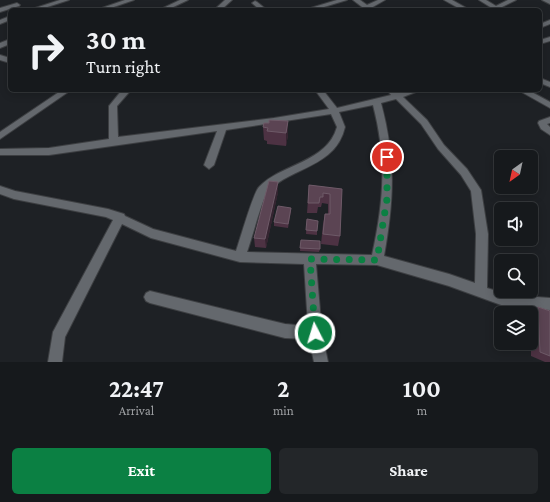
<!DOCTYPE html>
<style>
:root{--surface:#16191c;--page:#232629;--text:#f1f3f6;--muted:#9ea0a3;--line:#35383b;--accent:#0b8043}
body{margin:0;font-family:"Crimson Pro",serif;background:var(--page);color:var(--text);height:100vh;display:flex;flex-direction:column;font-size:15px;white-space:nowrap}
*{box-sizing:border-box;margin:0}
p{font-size:13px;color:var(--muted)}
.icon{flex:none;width:22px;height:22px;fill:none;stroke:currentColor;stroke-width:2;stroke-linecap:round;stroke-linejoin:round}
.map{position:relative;height:362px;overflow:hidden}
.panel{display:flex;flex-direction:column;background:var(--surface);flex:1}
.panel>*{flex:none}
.banner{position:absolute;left:8px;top:8px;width:534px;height:84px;border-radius:6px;box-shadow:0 2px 10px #0003,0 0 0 1px var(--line);background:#16191c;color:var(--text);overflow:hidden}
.needle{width:26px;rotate:213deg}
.fabs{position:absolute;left:494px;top:150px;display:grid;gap:8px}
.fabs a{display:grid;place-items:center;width:44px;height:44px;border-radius:6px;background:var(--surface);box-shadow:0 2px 10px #0003,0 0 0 1px var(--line);font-size:20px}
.pin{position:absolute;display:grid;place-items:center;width:34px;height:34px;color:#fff;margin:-17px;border:2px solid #fff;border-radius:50%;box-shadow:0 1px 4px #0007}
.me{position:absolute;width:44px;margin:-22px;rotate:355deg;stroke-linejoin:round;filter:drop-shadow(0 0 3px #0008)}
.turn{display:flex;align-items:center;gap:14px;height:84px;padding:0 12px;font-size:18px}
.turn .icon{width:52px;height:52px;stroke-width:2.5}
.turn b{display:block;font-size:28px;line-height:34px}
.eta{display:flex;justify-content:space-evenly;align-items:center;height:68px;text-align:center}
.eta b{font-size:24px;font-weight:700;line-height:28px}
.cta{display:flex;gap:8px;margin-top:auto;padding:8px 12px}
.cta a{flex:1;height:46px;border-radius:6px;background:var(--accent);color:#fff;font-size:16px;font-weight:700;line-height:46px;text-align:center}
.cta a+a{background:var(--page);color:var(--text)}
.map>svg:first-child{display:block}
</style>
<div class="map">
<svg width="550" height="362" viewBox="0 0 550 362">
<rect width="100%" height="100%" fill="#1e2125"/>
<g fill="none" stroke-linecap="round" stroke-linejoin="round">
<defs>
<path id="minor" d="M60 0H69L38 10H29Z
M125 0H134L105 10 99 9Z
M180 0H188L167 10H159Z
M225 0H232L221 10H214Z
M337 0H347L314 10H304Z
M353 0H360L367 5 378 0H385L371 8 373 10H366Z
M444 0H452L470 10H462Z
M479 0H486L496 6 508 0H516L500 8 502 10H495Z
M542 0H550V4Z
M255 1 257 2 267 10H260L252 3Z
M17 3 20 5 19 6 0 12V8Z
M10 16V20L0 24V20Z
M550 20V24L540 28V24Z
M550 37V41L540 44V40Z
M10 39V44L0 48V43Z
M0 55 10 58V63L0 60Z
M540 78 550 82V87L540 83Z
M62 90H71L0 139V132Z
M122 90H131L117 106 118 137 274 118 329 109 315 90H323L337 108 391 95 387 90H396L399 93 408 90H421L403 97 427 120 444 145 467 169 481 190 488 234 487 288 510 295 550 298V310L504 306 449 286 377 265 316 264 322 333 328 362H314L309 339 285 338 150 303 146 301 144 297 146 293 150 291 285 324 308 326 304 264 240 262 151 238 122 224 65 337 62 362H48L53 332 113 220 106 217 14 199 0 194V186L15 191 108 209 124 214 125 216 153 229 236 251C240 240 253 193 259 187 280 164 327 163 337 127L331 114 226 130 214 165 209 169 204 165 217 131 49 155H0V149L49 148 109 139V106ZM396 99 421 124 438 149 461 175 471 191 476 234 475 283 449 274 384 256C394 200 396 159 381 103ZM373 105C387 159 384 200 372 255L247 252C251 242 263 196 268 191 292 167 336 167 345 127L339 112Z
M518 90H528L550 102V108Z
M550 117V123L547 124 550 127V135L541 129 538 123 539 121Z"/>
</defs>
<use href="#minor" stroke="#3d3f42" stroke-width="2"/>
<use href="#minor" fill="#64686d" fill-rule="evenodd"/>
</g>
<path fill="#4d3243" d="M288 121V135L286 146 267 144V141L264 140 263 127 269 123Z
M309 185 342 189 340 236 338 246 321 244 323 224 325 214H328V204L322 203 321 207H318L317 213H307Z
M278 192 266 248 255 247 254 238Z
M291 211 288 228 274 226V222Z
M307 219 317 231V235L306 234Z
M301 240 320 249 319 252 300 251Z
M538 307 550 311V362H545L531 356V313H530V312Z"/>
<path fill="#342430" d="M288 121V135L286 146V133Z
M278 182V192L266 248 265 239Z"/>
<path fill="#5b4453" stroke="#6e5a68" d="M269 120 288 121 286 133 267 131 268 128 263 127 264 123H269Z
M269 181 278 182 265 239 254 238Z
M309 185 342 189 340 236 323 234 325 214H330V194L323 193V197H320L319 203H308Z
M278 206 291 208 288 224 274 222Z
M307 219 318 221 317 231 306 230Z
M301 240 320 241V249L300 248Z
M538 307 550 311V356L540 352Z"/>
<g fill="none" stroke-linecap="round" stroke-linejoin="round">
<path stroke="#0b8043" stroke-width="7" stroke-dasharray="0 12.6" d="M315 333 310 259 377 260 387 199V157"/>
</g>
</svg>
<div class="fabs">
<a><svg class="needle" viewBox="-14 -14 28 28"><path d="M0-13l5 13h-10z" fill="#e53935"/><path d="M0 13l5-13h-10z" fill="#9ea0a3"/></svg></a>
<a><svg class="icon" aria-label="sound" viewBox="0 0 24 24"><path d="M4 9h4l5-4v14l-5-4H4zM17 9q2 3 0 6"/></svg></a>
<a><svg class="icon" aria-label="search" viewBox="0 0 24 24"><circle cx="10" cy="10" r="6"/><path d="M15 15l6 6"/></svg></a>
<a><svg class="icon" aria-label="layers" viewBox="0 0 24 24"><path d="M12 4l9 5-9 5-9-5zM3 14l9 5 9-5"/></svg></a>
</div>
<div class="pin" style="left:387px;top:157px;background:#d93025"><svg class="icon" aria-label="arrive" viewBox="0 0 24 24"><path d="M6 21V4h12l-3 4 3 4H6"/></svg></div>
<svg class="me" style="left:315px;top:333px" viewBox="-20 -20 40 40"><circle r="17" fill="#0b8043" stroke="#fff" stroke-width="3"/><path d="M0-11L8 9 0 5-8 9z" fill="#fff"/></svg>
<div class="banner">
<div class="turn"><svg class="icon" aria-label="right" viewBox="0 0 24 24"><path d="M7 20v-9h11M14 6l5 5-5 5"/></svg><div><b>30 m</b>Turn right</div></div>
</div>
</div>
<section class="panel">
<div class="eta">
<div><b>22:47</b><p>Arrival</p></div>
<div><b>2</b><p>min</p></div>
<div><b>100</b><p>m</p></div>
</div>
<div class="cta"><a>Exit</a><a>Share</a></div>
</section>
